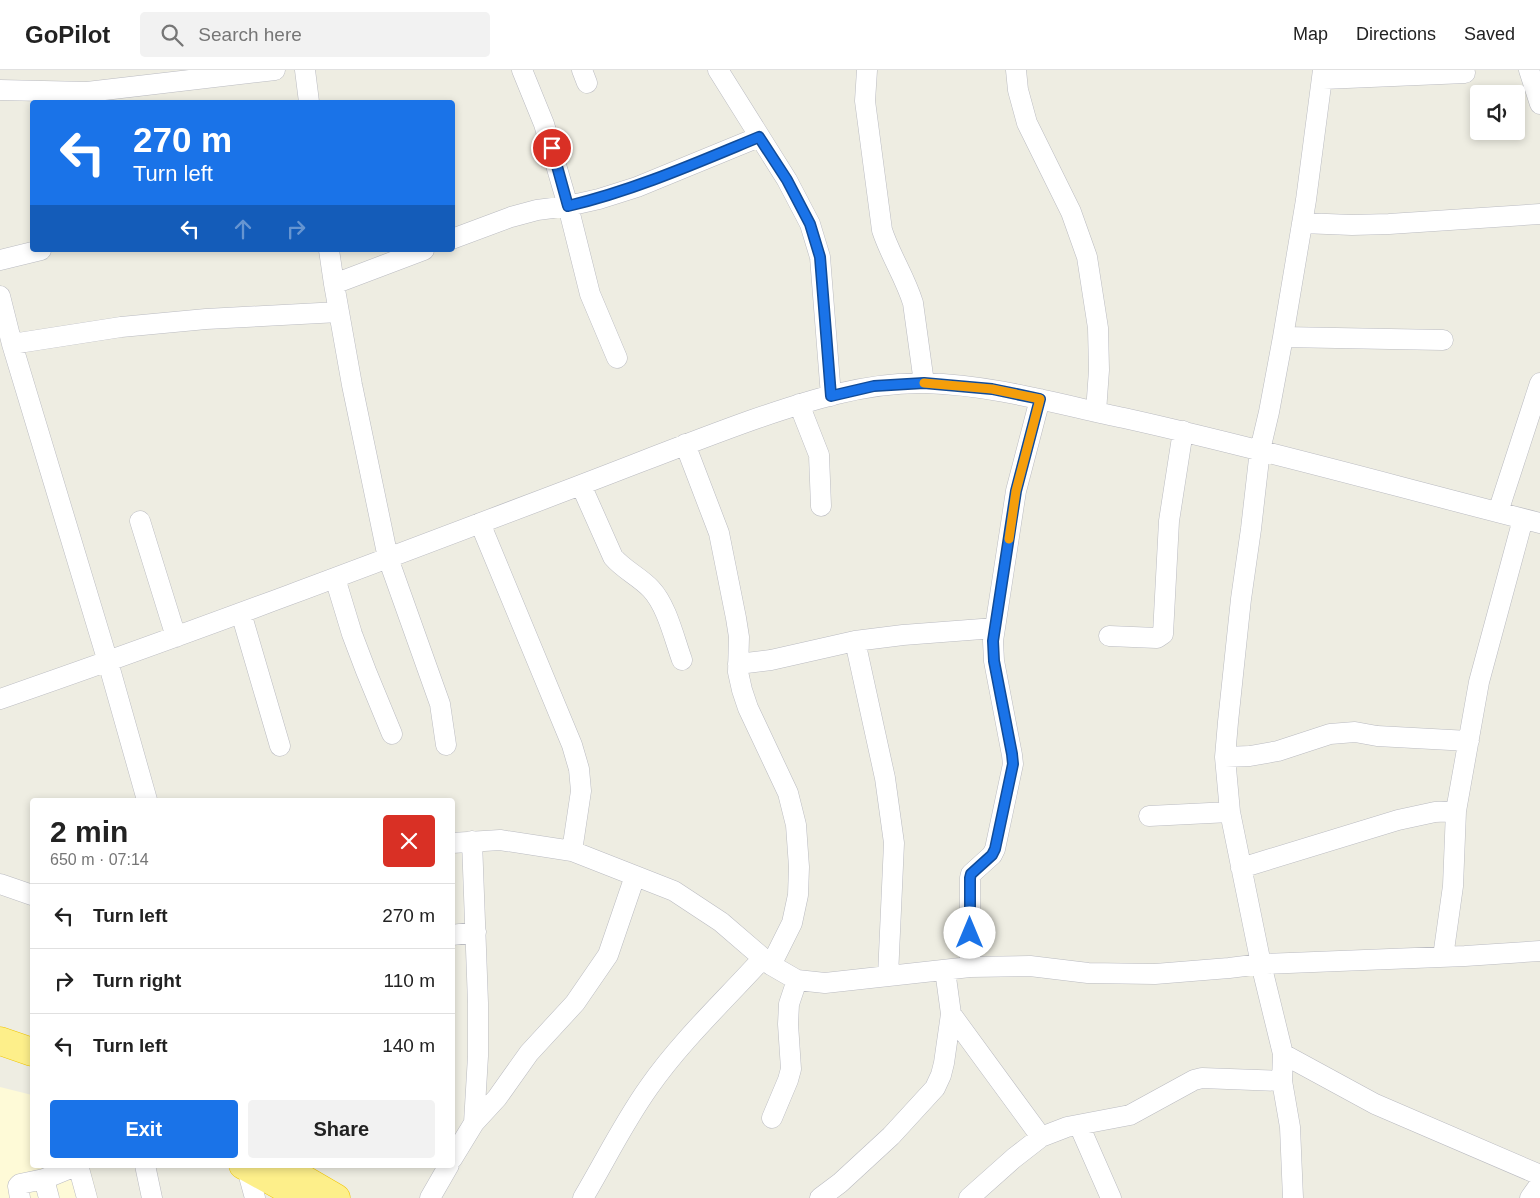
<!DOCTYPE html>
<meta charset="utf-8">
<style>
:root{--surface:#fff;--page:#f2f2f2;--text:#222;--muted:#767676;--line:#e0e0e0;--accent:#1a73e8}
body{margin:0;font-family:Helvetica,sans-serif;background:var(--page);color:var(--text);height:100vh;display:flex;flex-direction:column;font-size:19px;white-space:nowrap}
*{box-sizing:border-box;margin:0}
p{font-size:16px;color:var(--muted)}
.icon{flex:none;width:28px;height:28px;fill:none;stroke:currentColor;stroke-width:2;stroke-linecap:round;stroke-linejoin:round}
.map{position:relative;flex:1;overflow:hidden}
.panel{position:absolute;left:30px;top:728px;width:425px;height:370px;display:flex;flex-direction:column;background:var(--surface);border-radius:5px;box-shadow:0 2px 8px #0003}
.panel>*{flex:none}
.banner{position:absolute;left:30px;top:30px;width:425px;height:152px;border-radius:5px;box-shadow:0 2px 8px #0003;background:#1a73e8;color:#fff;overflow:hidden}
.controls{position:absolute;left:1470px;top:15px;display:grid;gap:10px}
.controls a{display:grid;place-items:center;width:55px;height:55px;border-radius:5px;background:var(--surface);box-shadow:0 2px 8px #0003;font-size:25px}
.pin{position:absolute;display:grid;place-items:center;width:42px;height:42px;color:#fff;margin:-21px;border:2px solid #fff;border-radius:50%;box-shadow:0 1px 5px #0007}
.me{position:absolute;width:55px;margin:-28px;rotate:0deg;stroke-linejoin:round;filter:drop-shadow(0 0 4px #0008)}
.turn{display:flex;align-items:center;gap:18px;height:105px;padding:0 20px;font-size:22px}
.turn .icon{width:65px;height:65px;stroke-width:2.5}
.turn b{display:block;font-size:35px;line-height:42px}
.lanes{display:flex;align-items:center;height:48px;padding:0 20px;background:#0003;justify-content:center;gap:25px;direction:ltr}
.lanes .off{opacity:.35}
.round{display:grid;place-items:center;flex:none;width:52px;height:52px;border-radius:5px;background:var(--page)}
.head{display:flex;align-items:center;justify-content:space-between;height:85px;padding:0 20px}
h1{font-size:30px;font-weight:600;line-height:38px}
.primary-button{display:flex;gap:10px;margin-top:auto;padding:10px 20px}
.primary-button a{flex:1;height:58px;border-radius:5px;background:var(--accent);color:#fff;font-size:20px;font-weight:600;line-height:58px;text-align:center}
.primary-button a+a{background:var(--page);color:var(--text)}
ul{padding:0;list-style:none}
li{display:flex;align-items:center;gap:15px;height:65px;padding:0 20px;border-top:1px solid var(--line)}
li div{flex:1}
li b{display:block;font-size:19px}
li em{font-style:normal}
header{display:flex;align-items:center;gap:30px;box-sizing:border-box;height:70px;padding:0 25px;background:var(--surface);border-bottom:1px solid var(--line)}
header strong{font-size:24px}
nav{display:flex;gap:28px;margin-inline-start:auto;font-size:18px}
.search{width:350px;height:45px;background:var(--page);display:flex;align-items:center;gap:12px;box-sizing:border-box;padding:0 18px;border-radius:5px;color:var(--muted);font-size:19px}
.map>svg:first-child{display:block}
</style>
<header>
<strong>GoPilot</strong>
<div class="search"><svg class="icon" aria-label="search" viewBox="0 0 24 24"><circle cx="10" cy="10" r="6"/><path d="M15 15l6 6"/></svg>Search here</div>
<nav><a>Map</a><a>Directions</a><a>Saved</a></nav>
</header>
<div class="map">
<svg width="1540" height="1128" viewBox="0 0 1540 1128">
<rect width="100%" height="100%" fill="#eeede2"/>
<path fill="#fefad7" d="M0 1017 32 1025V1095H89L98 1128H0Z"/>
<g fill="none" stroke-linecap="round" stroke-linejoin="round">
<defs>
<path id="minor" d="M305 0 309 32
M522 0 544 54 568 136 590 224 617 288
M582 0 587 13
M718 0 787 110 810 154 820 187 831 326
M867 0 865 31 882 160C890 185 905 207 913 233L924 313
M1016 0 1018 20 1027 53 1071 142 1087 187 1098 258 1099 300 1096 342
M1529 0 1540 34
M1323 9 1465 3
M0 20 87 22 275 0
M1302 153 1352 155 1389 154 1540 144
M452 169 511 147 537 140 568 136 599 129 637 117 759 67
M329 180 334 214 352 315 388 488 440 634 446 675
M0 190 41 180
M334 214 424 180
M0 226 12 274 108 592 147 730
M1283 267 1443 270
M12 274 121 257 206 249 339 242
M799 334 819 385 821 436
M685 374 719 463 736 548 739 567 738 602 742 620 748 638 788 723 796 755 799 797 798 825 792 853 771 895
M581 415 613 487C624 500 640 507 651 519 667 536 674 568 682 590
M1498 442 1540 313
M140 451 176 567
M480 453 572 675 579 699 581 721 572 781
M335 508 352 564 366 601 392 664
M241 543 280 676
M1109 566 1157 568 1163 564 1169 451 1183 361
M855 571 885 708 894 773 888 906
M738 594 771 590 855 571 903 565 995 558
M0 629C194 562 386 489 578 416 636 394 693 371 752 350 807 331 865 312 925 313 993 315 1058 334 1124 348 1264 379 1401 418 1540 453
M1225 687 1250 686 1278 681 1330 664 1355 662 1377 666 1469 671
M1149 746 1230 742
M472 771 478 933V986L474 1053
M452 773 500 770 572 781 674 821 721 852 771 895 797 910 825 913 970 897 1030 896 1088 903 1155 904 1229 898 1261 894 1465 886 1540 881
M1241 798 1398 750 1435 742 1456 741
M0 814 32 825
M452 865 476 862
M1443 887 1453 816 1456 741 1479 612 1523 449
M970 897V808L971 804 992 785 995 779 1013 694 1012 685 994 591 993 571 1016 421 1040 329
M951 944 1041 1067
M1283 984 1375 1034 1540 1105
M772 1048 788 1010 791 999 788 954 789 934 797 910
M1079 1055 1111 1128
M452 1089 474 1053 497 1028 529 983 575 933 608 885 635 806
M78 1095 87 1128
M145 1095 152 1128
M246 1095 255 1128
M44 1109 49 1128
M20 1128 18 1116 20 1114 44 1109 78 1095
M430 1128 449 1095
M583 1128C605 1091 624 1052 649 1017 681 971 725 930 763 888
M820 1128 840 1113 891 1066 935 1018 941 1005 944 993 951 944 945 900
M969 1128 1014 1088 1041 1067 1067 1057 1130 1045 1194 1010 1202 1008 1282 1011
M1293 1128 1290 1057 1282 1011 1283 984 1261 894 1230 742 1225 687 1228 652 1241 529 1251 459 1260 380 1269 342 1283 267 1306 130 1323 0
M1530 1128 1540 1114"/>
<path id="highway" d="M0 971 32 982
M243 1095 303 1128
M288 1100 336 1128"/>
</defs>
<use href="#minor" stroke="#babbc1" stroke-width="21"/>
<use href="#highway" stroke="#f0c500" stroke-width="29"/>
<use href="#minor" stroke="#fff" stroke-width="20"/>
<use href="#highway" stroke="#fdef8a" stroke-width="28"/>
</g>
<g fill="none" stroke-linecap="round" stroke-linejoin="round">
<defs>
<path id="route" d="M552 78 568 136C635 120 696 93 759 67L787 110 810 154 820 187 831 326 874 316 924 313 992 319 1040 329 1016 421 993 571 994 591 1012 684 1013 694 995 779 992 785 971 804 970 808V863"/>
</defs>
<use href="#route" stroke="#114b97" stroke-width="12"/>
<use href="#route" stroke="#1a73e8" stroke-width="9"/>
<path stroke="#f59e0b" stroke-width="9" d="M924 313 992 319 1040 329 1016 421 1009 469"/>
</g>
</svg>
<div class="controls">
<a><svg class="icon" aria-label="sound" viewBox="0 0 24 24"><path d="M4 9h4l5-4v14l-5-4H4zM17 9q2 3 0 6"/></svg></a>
</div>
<div class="pin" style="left:552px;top:78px;background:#d93025"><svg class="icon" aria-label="arrive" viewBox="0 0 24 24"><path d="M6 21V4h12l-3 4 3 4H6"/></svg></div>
<svg class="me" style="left:970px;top:863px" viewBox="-20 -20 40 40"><circle r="19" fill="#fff"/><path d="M0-13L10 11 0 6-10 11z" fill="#1a73e8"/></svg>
<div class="banner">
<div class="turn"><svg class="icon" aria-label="left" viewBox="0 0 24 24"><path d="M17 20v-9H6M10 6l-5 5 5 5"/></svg><div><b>270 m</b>Turn left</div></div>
<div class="lanes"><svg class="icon" aria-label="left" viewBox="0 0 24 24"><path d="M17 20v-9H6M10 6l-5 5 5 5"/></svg><svg class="icon off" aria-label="ahead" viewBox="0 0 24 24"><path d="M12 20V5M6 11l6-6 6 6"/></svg><svg class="icon off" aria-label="right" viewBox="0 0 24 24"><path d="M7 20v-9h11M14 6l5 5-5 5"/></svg></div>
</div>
<section class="panel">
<div class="head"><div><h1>2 min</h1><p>650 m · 07:14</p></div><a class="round" style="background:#d93025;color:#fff"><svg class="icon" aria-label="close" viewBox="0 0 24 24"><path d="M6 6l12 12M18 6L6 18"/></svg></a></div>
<ul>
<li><svg class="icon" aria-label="left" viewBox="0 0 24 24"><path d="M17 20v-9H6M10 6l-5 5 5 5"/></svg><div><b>Turn left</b></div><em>270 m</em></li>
<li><svg class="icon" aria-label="right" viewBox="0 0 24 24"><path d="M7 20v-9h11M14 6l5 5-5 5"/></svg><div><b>Turn right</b></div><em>110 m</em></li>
<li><svg class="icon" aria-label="left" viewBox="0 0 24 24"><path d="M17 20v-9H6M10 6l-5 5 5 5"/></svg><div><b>Turn left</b></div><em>140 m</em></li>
</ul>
<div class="primary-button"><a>Exit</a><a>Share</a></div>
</section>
</div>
